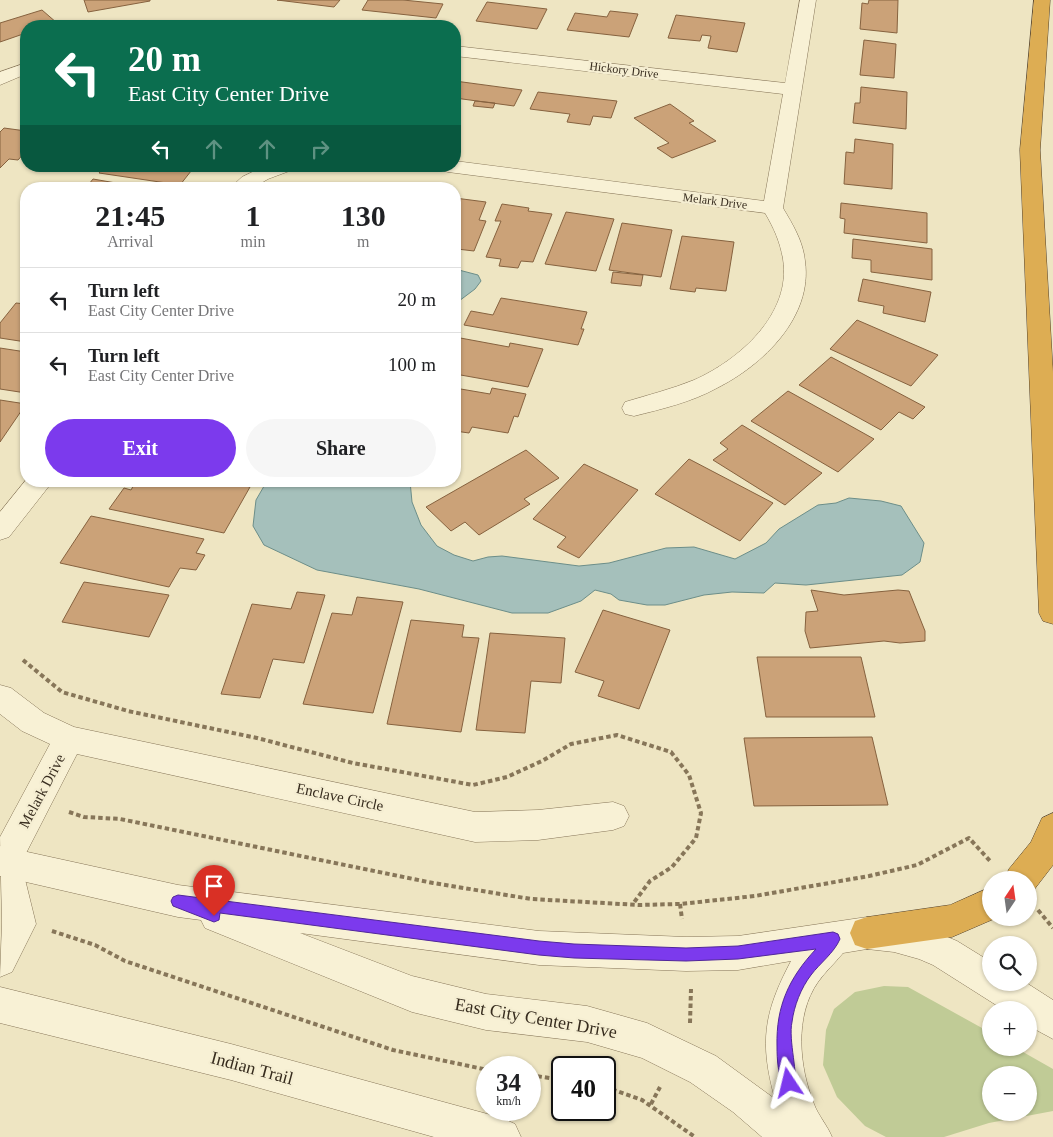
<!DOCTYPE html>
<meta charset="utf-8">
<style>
:root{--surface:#fff;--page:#f6f6f6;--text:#202124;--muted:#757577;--line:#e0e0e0;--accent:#7c3aed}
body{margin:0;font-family:"Times New Roman",serif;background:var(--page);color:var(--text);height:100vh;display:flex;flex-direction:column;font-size:19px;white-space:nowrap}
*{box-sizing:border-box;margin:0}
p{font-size:16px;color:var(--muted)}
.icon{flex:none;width:28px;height:28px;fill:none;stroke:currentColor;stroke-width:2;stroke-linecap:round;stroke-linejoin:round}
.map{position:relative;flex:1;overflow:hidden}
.panel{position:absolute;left:20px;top:182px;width:441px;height:305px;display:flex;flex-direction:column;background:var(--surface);border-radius:20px;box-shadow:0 1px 4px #0004}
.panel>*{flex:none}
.top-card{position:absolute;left:20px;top:20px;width:441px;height:152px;border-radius:20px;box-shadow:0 1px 4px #0004;background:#0b6e4f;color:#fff;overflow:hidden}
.needle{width:32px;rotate:13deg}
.buttons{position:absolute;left:982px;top:871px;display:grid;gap:10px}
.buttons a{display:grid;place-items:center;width:55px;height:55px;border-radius:50%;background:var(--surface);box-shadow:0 1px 4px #0004;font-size:25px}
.speed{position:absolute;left:476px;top:1056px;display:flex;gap:10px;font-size:25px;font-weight:700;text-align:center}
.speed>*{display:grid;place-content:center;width:65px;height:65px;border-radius:50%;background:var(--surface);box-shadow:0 1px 4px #0004;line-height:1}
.speed small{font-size:12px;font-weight:400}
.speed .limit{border:2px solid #111;border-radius:8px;background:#fff;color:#111}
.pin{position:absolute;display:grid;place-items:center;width:42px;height:42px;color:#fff;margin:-51px -21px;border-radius:50% 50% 50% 0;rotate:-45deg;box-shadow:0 0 5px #0007}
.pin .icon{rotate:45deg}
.me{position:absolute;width:55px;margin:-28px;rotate:350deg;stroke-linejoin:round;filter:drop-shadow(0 0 4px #0008)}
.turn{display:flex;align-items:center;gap:18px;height:105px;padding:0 25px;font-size:22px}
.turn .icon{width:65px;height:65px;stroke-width:2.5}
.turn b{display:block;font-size:35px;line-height:42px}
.lanes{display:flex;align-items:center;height:48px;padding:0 25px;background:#0003;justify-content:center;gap:25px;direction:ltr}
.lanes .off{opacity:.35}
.eta{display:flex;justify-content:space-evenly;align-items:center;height:85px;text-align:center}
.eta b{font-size:30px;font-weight:700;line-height:35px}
.button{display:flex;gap:10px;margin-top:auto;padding:10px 25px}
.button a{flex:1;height:58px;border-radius:30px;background:var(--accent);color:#fff;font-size:20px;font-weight:700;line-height:58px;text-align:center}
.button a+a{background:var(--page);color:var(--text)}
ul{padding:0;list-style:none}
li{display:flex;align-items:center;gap:15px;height:65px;padding:0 25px;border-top:1px solid var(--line)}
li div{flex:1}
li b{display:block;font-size:19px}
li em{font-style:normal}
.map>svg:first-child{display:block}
</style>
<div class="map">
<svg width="1053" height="1137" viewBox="0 0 1053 1137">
<rect width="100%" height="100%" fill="#eee5c2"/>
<path fill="#c0cb96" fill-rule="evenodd" d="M884 986 908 987 991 1033V1048H1016L1053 1069V1111L989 1123 944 1137H886L865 1126 837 1097 823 1065 826 1030 834 1009 855 992ZM991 1075H1029V1112H991Z"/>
<path fill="#a5c0bb" stroke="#6c8e89" d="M455 269 478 275 481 281 475 289 455 304Z
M267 481H410L412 502 421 525 437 546 454 555 473 561 488 557 502 556 579 566 609 563 666 548 694 547 735 559 766 543 779 529 818 505 836 503 849 498 881 501 901 506 924 543 920 562 902 575 806 585 775 583 764 593 732 592 704 595 665 605H647L619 600 611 594 595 590 581 601 548 613H512L419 589 317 570 264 545 253 526 256 500Z"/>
<path fill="#cba278" stroke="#86623f" d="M84 0H150V1L88 12Z
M277 0H340L334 7Z
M368 0H403L443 4 436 18 362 10Z
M869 0H898L897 33 860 29 862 3 868 4Z
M487 2 547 9 537 29 476 21Z
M42 10 57 23 48 26H26V33L0 42V23Z
M610 11 638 14 629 37 567 30 575 13 607 17Z
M676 15 745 23 737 52 708 48 711 36 702 35 700 41 668 38Z
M864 40 896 44 894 78 860 75Z
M455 81 522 90 514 106 455 98Z
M861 87 907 92 906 129 853 123 855 103H860Z
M538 92 617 101 611 118 593 116 590 125 567 122 570 114 530 109Z
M475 101 495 103 493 108 473 106Z
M670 104 694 121 689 123 716 141 672 158 657 148 669 143 634 118Z
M4 128 26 131V138L23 142 26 143V151L18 160 9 159 0 168V132Z
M855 139 893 144 892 189 844 184 846 152 854 153Z
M105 166H195L180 185 99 173Z
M93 179 150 189H85Z
M346 183 384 189H342Z
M455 198 486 202 479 220 486 221 474 251 457 249 455 254Z
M841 203 927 213V243L844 233 845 219 840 218Z
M502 204 529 208 528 211 552 214 533 262 521 261 518 268 499 266 501 259 486 257 501 221H495Z
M566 212 614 219 596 271 545 264Z
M622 223 672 230 661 277 609 270Z
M682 236 734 242 726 291 696 288 695 292 670 289Z
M853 239 932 249V280L871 272V260L852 258Z
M613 272 643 275 641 286 611 283Z
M863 279 931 292 925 322 883 313 884 306 858 301Z
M501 298 587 312 581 329H584L578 345 464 325 471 311 493 315Z
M16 303 26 304V342L0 338V323Z
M857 320 938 355 911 386 830 349Z
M455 337 509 347 510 343 543 349 528 387 455 374Z
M0 348 26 352V393L0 389Z
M831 357 925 407 913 419 899 412 881 430 799 385Z
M455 388 490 394 492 388 526 394 518 417 514 416 508 433 472 427 469 433 455 431Z
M788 391 874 439 838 472 751 421Z
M0 400 26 404 0 442Z
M742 425 822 473 785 505 713 460 728 449 720 443Z
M526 450 559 478 524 499 530 504 479 535 465 522 451 531 426 507Z
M689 459 773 503 740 541 655 494Z
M584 464 638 490 579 558 557 547 566 537 533 519Z
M136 481H218L250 487 224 533 109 509 124 488 131 490Z
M91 516 204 539 196 553 205 555 196 570 180 568 169 587 60 563Z
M84 582 169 595 149 637 62 622Z
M811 590 844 595 898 590 909 591 925 631V641L900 643 884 641 810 648 805 631 806 612 818 611Z
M297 592 325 595 304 663 273 659 260 698 221 694 252 604 291 609Z
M357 597 403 602 373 713 303 704 332 613 352 615Z
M603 610 670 630 639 709 598 696 604 681 575 672Z
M411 620 464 625 462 637 479 638 461 732 387 724Z
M490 633 565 638 561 683 531 681 525 733 476 730Z
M757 657H861L875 717H766Z
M872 737 888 805 754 806 744 738Z"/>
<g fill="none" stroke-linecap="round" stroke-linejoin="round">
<defs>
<path id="minor" d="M800 0H816L783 208C793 225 803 241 805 261 813 317 763 365 717 388 692 402 662 409 634 416L625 414 622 408 625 402C648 395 672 389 694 380 739 360 792 314 783 259 780 242 774 228 765 213L448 172 441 170 438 166H455V161L764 201 783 94 455 56V46L785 83Z
M26 63V74L0 85V72Z
M265 166H295L292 170 268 179 251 189H229L242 177Z
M26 480 53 481 9 537 0 540V512Z
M0 685 11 688 44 713 74 727 475 812 538 810 613 802 624 806 629 816 624 826 613 830 538 840 475 842 77 754 21 863 36 924 12 972 0 977 2 922 0 837 50 744 22 731 0 714Z
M0 987 231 1044 502 1118 515 1124 521 1137H434L231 1080 0 1023Z"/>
<path id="tertiary" d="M0 846 178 885 539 931 686 937 738 936 867 917 894 920 921 926 957 941 991 962V982H1025L1053 1000V1039L1029 1026V1010H1004L933 965 919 959 894 952 867 949 843 953C835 963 825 972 818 982 794 1016 799 1067 814 1104 818 1115 827 1125 832 1137H762L733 1112 690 1082 642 1058 587 1042 486 1030 412 1012 205 928 201 920 178 917 0 876ZM300 933 539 965 686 971 738 970 791 961C764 1012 759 1042 775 1099L716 1056 647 1023 587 1006 486 994 412 976Z"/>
<path id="motorway" d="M1034 0H1050L1040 150 1053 373V624L1043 621 1039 613 1020 150Z
M1053 813V865L1033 891 1029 892V880H1004L1009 869 1031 842 1042 818Z
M991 887V918H996L952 937 867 949 855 945 850 933 855 921 867 917 950 905Z"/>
</defs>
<use href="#minor" stroke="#877659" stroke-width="1"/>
<use href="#tertiary" stroke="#877659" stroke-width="1"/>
<use href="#motorway" stroke="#55442e" stroke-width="1"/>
<path stroke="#877659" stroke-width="4" stroke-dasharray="4.5 3" stroke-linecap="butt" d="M23 660 62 692 128 711 257 738 353 763 473 785 507 777 542 761 571 744 617 735 671 752 689 775 701 813 696 838 672 867 650 881 632 905
M69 812 84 817 120 819 433 883 531 899 639 905 680 904 755 896 869 876 917 865 969 838 991 862
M680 904 682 919
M1038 910 1053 928
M52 931 95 945 125 961 393 1050 488 1070
M690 1023 691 989
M530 1075 562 1080
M605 1087 642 1100 695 1137
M651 1104 660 1087"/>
<use href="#minor" fill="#f8f1d5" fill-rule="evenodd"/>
<use href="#tertiary" fill="#f8f1d5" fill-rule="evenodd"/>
<use href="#motorway" fill="#ddad53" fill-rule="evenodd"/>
</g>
<path fill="#7c3aed" stroke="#51269a" d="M178 895 539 941 574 944 686 948 738 946 833 932 838 934 840 939C834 953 820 963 811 975 801 988 794 1006 792 1022 788 1040 799 1076 794 1088L789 1090 784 1088C778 1075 777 1060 777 1046 776 1006 789 978 816 949L738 959 686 961 574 958 539 955 220 913 219 920 214 922 173 906 171 901 173 897Z"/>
<g text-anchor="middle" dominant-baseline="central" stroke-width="4.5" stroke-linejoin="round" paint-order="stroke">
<g font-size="12" fill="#372c1e" stroke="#f5eed2">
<text transform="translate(624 70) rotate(7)">Hickory Drive</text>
<text transform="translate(715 201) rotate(7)">Melark Drive</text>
</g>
<g font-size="15" fill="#372c1e" stroke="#f5eed2">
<text transform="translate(42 791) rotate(-62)">Melark Drive</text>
<text transform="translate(340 797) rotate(12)">Enclave Circle</text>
</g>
<g font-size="18" fill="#372c1e" stroke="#f5eed2">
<text transform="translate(536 1018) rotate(10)">East City Center Drive</text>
<text transform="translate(252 1068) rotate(15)">Indian Trail</text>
</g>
</g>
</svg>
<div class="buttons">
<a><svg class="needle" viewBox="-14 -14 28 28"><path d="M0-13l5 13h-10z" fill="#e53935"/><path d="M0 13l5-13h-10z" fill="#757577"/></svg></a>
<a><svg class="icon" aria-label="search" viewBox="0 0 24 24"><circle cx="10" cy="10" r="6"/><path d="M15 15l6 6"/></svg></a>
<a>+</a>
<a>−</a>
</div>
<div class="speed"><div>34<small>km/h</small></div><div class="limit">40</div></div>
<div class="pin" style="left:214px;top:916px;background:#d93025"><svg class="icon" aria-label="arrive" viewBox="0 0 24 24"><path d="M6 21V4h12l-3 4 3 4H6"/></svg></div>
<svg class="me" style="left:789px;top:1083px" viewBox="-20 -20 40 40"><path d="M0-17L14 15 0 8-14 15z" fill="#7c3aed" stroke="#fff" stroke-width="4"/></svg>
<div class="top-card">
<div class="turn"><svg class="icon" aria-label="left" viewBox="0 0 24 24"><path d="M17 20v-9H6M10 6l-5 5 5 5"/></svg><div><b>20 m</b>East City Center Drive</div></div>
<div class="lanes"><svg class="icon" aria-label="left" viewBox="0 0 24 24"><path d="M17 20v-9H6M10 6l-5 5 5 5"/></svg><svg class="icon off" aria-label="ahead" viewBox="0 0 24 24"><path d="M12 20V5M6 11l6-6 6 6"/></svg><svg class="icon off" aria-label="ahead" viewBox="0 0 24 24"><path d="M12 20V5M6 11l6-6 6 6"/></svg><svg class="icon off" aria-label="right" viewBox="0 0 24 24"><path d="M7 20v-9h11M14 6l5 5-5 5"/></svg></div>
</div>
<section class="panel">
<div class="eta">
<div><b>21:45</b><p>Arrival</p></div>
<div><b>1</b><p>min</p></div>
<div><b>130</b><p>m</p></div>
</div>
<ul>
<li><svg class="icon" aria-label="left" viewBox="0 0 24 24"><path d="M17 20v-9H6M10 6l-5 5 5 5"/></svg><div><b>Turn left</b><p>East City Center Drive</p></div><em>20 m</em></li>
<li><svg class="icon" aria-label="left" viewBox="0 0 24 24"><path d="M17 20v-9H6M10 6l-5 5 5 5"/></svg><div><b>Turn left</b><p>East City Center Drive</p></div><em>100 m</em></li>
</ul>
<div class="button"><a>Exit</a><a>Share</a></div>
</section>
</div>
